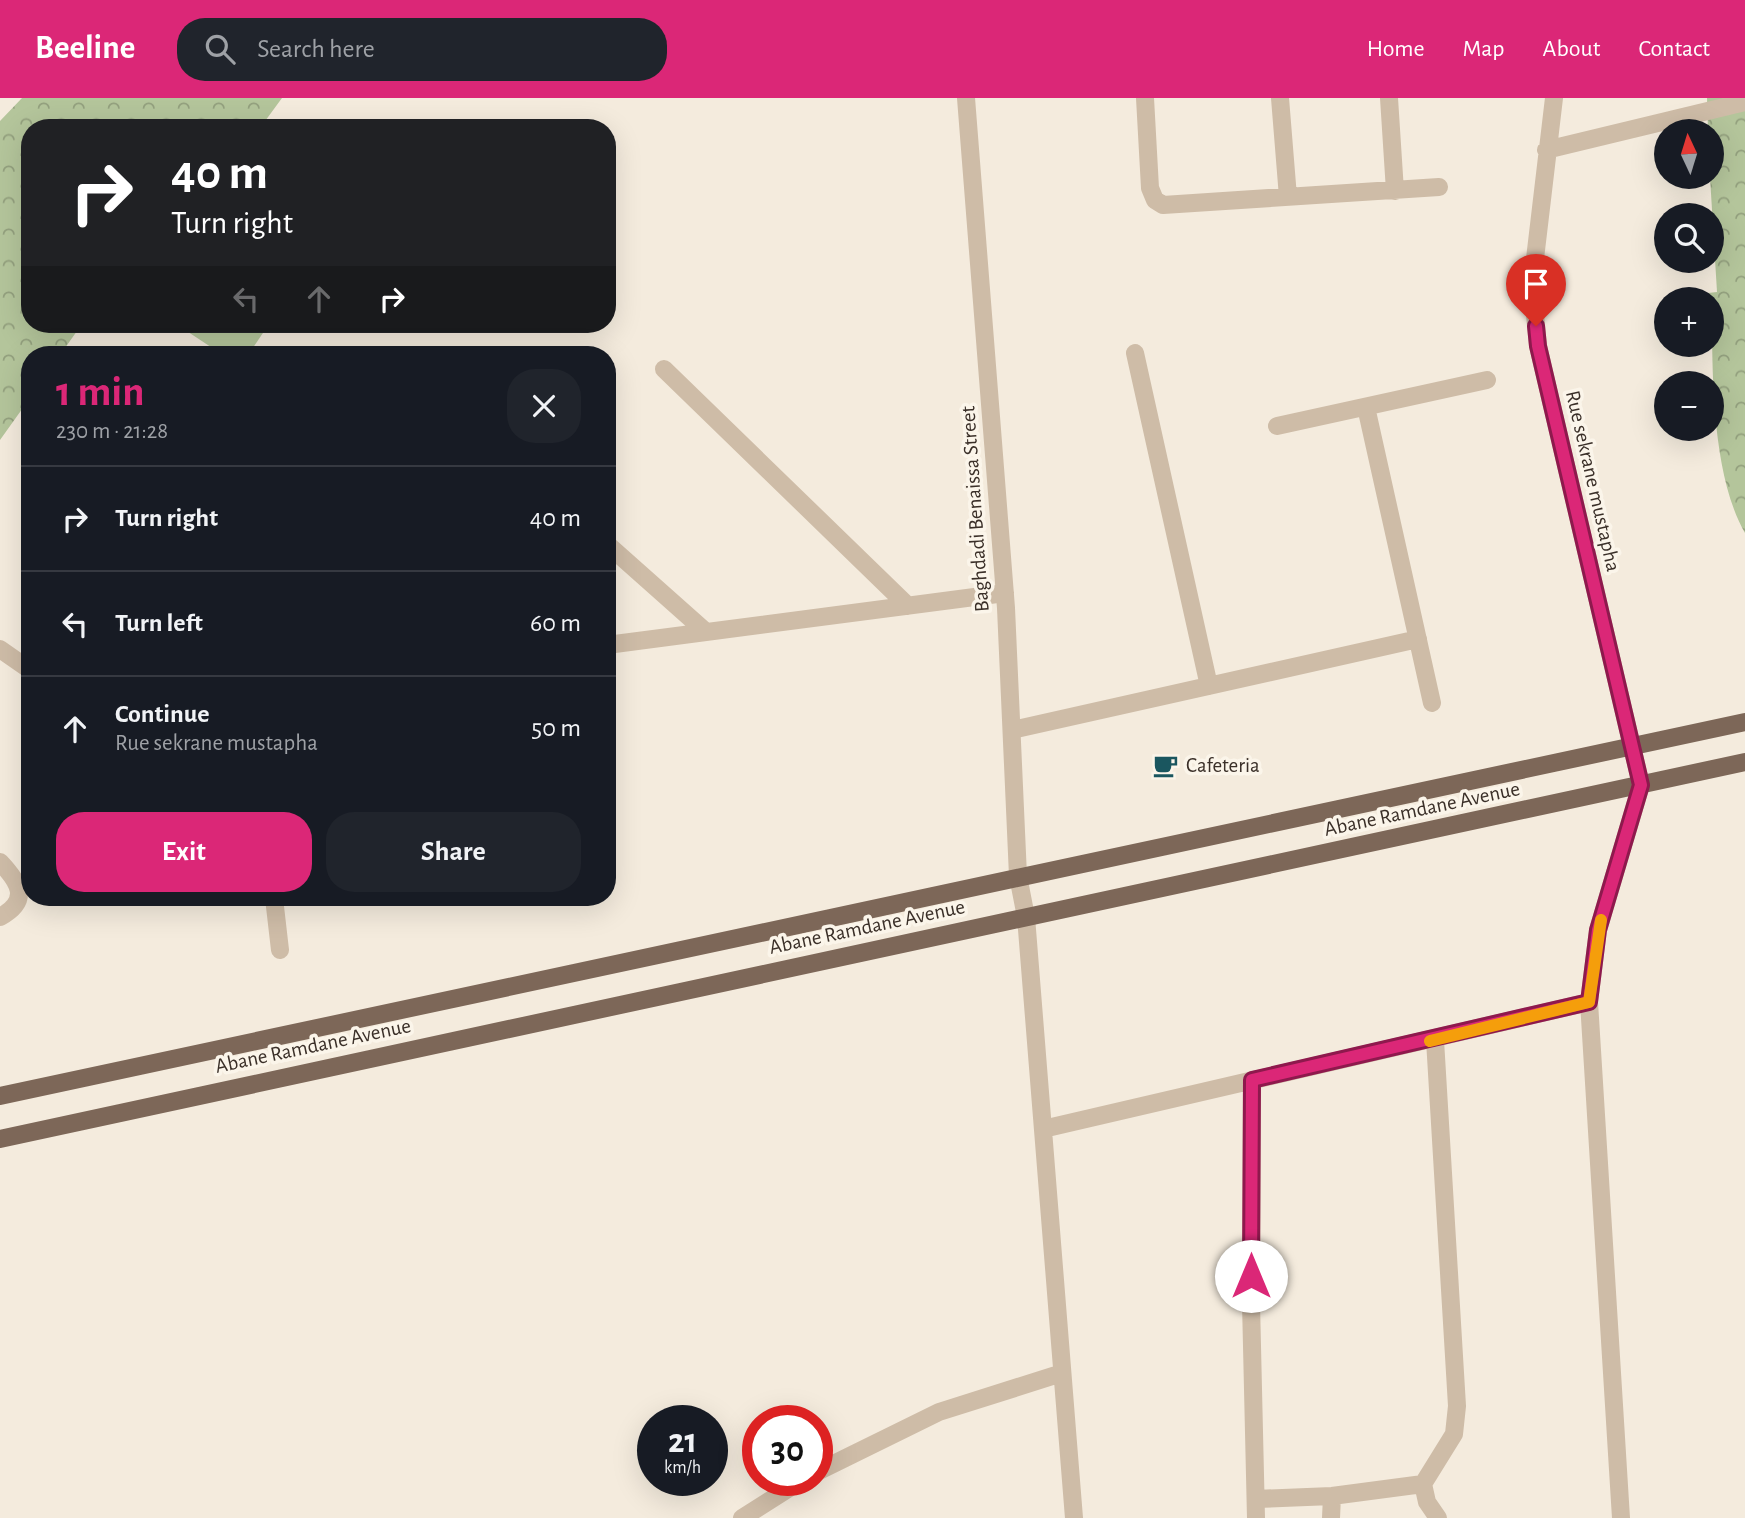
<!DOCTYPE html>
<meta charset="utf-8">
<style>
:root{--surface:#171b24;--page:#20242c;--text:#f1f3f6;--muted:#9ea1a6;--line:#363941;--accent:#db2777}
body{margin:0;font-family:"Alegreya Sans",sans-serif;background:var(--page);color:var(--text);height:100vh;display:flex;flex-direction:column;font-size:26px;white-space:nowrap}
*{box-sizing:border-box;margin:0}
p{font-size:23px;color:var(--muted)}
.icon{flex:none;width:38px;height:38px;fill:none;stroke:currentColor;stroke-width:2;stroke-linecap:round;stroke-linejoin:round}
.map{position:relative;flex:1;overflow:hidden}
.sheet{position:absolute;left:21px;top:248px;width:595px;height:560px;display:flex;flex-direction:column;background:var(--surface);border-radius:28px;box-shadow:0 7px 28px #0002}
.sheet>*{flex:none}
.guide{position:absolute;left:21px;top:21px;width:595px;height:214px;border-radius:28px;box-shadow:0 7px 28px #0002;background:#202124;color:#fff;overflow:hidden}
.needle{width:46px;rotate:356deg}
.fabs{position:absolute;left:1654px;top:21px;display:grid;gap:14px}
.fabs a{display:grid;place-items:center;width:70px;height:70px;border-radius:50%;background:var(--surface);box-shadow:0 7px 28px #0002;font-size:35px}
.speed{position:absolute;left:637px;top:1307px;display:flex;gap:14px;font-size:35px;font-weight:700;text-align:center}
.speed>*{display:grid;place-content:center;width:91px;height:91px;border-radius:50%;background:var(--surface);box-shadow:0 7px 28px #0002;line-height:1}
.speed small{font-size:18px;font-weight:400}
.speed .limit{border:10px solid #d22;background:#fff;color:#111}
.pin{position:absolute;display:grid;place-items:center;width:60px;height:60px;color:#fff;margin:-72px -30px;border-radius:50% 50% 50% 0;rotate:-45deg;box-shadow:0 0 7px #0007}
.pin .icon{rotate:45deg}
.me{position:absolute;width:77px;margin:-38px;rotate:0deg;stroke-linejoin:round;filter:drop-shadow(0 0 5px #0008)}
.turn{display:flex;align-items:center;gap:24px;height:147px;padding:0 35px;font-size:32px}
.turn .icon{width:91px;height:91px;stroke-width:2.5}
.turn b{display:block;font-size:49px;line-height:60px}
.lanes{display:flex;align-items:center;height:66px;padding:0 35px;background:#0003;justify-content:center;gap:35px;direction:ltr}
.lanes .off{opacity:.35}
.round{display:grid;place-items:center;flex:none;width:74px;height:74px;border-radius:28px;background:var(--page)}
.headline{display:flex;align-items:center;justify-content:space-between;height:119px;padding:0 35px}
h1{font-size:42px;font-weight:700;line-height:52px;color:var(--accent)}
.action{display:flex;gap:14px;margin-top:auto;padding:14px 35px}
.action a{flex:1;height:80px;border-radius:28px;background:var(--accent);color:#fff;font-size:28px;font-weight:700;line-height:80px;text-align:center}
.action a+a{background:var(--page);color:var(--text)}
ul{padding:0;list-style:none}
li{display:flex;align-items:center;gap:21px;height:105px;padding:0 35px;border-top:2px solid var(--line)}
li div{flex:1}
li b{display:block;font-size:26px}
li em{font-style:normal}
header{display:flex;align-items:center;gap:42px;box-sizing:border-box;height:98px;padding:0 35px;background:var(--accent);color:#fff}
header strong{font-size:33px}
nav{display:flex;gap:38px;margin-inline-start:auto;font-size:24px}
.search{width:490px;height:63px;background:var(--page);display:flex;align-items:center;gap:18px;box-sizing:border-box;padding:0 24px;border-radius:28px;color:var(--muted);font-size:26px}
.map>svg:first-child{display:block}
</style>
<header>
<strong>Beeline</strong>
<div class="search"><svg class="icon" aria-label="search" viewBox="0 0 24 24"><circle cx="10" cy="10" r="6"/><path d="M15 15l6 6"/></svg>Search here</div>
<nav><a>Home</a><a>Map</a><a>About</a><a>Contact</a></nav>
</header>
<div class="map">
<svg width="1745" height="1420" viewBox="0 0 1745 1420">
<defs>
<pattern id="park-crowns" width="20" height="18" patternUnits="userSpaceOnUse" patternTransform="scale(1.75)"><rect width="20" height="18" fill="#b4c59b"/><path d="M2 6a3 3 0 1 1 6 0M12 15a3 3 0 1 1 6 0" fill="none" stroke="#93a07e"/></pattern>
</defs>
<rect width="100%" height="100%" fill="#f4ebdd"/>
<path fill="url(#park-crowns)" d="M22 0H282L260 30H30V226H82L60 257H30V300L0 342V23Z
M1707 0H1745V435C1711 376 1712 270 1712 201L1708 195 1717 194 1710 79 1712 33H1708Z"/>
<path fill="#b4c59b" d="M176 226H269L248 257H223Z"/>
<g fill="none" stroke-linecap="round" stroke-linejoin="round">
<path stroke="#cebca7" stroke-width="18" d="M966 0 1006 510 1018 778 1026 819 1074 1420
M1145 0 1150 90 1155 102 1163 107 1439 89
M1280 0 1288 99
M1389 0 1395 93
M1554 0 1532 186 1538 248 1641 687 1598 832 1589 904 1621 1420
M1546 52 1745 4
M1135 255 1209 588
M664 271 908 508
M1366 309 1432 605
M1277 328 1487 282
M607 446 706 534
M607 547 1005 495
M0 551 30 572
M1012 632 1418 541
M0 764C19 784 31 802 0 819
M274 800 280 852
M1435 942 1457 1308 1454 1336 1423 1386 1427 1404 1438 1420
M1252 982 1251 1205 1256 1420
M1043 1031 1589 904
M817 1374 939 1314 1062 1275
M1256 1401 1332 1398 1423 1386
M742 1420 802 1382
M1331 1420 1332 1398"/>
<path stroke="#7d6758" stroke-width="18" d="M0 998 1745 624
M0 1041 1745 664"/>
</g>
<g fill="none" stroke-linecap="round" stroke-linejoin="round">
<defs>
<path id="route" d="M1251 1178 1252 982 1589 904 1598 832 1641 687 1538 248 1536 228"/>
</defs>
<use href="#route" stroke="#8e194d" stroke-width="18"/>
<use href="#route" stroke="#db2777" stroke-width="12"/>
<path stroke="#f59e0b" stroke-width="12" d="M1430 943 1589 904 1601 822"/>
</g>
<defs>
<symbol id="cafe-bare" viewBox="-9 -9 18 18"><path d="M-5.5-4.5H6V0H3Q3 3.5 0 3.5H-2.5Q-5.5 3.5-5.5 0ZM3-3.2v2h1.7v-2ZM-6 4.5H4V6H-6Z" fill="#1a565f" stroke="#fbf5ea" stroke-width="2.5" paint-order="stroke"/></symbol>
</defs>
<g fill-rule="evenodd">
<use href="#cafe-bare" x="1148" y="650" width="35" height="35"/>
</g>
<g text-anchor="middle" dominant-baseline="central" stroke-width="7" stroke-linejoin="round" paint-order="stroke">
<g font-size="21" fill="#3a2f28" stroke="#fbf5ea">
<text transform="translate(1593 383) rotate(77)">Rue sekrane mustapha</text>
<text transform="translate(975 411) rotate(-94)">Baghdadi Benaissa Street</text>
<text transform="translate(1422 711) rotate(-12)">Abane Ramdane Avenue</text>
<text transform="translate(867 829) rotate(-12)">Abane Ramdane Avenue</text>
<text transform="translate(313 948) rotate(-12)">Abane Ramdane Avenue</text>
</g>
<g font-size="21" fill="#3a2f28" stroke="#fbf5ea" text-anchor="start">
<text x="1186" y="667">Cafeteria</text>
</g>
</g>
</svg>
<div class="fabs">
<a><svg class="needle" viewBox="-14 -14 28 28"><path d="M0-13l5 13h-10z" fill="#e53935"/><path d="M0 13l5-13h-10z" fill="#9ea1a6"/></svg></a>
<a><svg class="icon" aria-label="search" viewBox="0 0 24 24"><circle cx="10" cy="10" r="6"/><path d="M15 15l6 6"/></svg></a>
<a>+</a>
<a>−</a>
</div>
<div class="speed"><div>21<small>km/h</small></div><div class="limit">30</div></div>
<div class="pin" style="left:1536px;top:228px;background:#d93025"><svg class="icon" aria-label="arrive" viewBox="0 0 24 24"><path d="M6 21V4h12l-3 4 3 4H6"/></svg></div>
<svg class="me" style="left:1251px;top:1178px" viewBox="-20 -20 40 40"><circle r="19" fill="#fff"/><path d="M0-13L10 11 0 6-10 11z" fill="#db2777"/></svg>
<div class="guide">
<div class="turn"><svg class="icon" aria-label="right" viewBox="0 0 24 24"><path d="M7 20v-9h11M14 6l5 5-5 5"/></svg><div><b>40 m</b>Turn right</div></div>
<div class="lanes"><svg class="icon off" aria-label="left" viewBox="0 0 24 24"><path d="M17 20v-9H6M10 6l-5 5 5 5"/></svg><svg class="icon off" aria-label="ahead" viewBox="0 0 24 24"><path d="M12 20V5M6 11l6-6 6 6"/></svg><svg class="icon" aria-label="right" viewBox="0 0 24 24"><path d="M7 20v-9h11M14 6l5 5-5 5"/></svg></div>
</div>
<section class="sheet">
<div class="headline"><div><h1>1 min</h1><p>230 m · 21:28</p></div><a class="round"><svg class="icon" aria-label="close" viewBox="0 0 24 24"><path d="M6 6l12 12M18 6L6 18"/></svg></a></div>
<ul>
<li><svg class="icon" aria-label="right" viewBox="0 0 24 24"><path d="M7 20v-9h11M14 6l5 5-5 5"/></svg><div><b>Turn right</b></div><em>40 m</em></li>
<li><svg class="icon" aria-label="left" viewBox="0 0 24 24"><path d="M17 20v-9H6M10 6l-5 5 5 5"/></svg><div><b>Turn left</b></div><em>60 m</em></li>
<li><svg class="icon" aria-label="ahead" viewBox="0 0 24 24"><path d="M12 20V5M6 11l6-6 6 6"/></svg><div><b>Continue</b><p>Rue sekrane mustapha</p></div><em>50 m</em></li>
</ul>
<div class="action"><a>Exit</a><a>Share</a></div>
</section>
</div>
